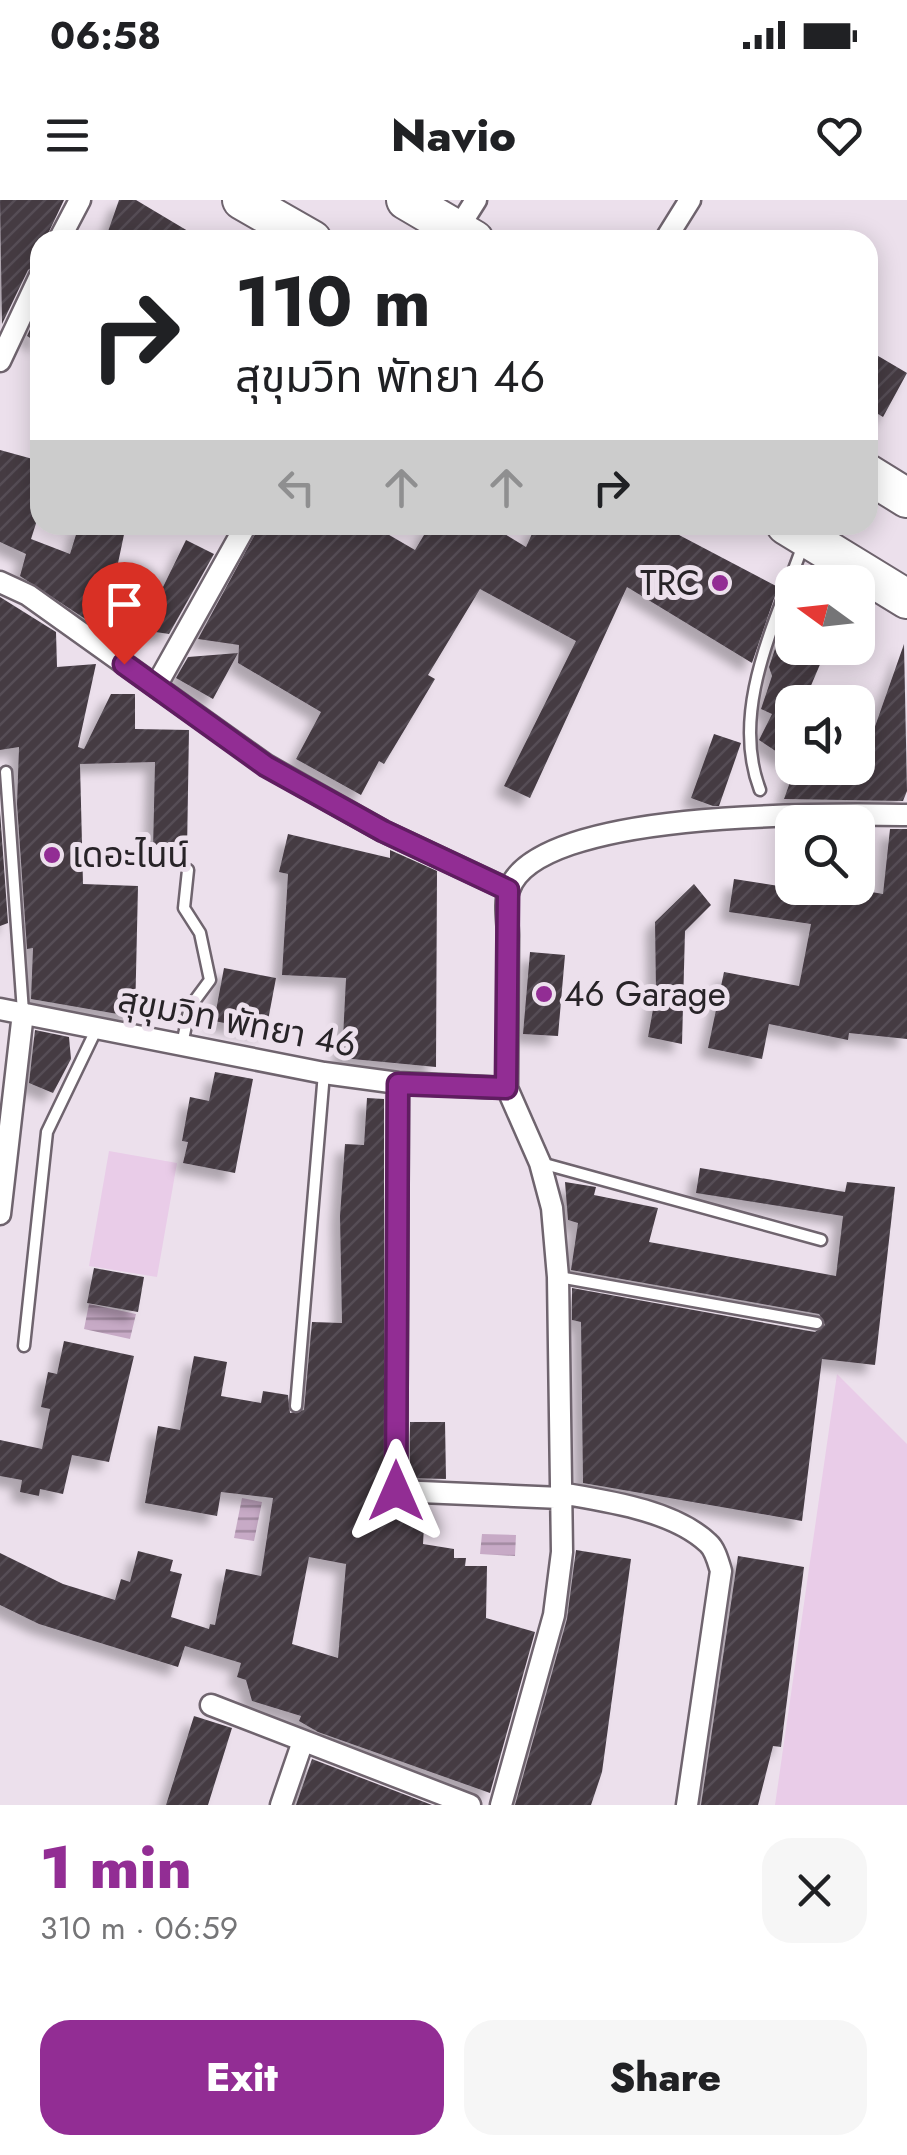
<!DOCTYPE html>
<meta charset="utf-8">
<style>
:root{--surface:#fff;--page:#f6f6f6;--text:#202124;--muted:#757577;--accent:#922d94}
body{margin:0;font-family:Jost,"Noto Sans Thai",sans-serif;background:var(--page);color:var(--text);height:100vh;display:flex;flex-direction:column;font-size:38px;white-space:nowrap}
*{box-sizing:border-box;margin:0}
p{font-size:32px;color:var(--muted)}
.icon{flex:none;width:55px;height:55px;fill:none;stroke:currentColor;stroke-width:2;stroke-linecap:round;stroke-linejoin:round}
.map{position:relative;height:1605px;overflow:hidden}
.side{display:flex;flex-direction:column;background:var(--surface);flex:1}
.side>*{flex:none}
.guide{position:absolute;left:30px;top:30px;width:848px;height:305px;border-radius:30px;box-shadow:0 5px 25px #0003;background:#fff;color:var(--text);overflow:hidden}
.needle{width:65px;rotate:285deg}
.fabs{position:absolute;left:775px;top:365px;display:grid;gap:20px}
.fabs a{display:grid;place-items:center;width:100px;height:100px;border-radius:20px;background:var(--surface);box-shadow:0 5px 25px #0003;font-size:50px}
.pin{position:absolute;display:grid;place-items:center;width:85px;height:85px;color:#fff;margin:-102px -42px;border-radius:50% 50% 50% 0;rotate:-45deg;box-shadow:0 0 10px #0007}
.pin .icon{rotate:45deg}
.me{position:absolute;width:110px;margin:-55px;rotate:0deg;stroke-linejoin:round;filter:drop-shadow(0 0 8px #0008)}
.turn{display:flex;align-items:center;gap:35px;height:210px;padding:0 40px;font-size:45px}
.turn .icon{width:130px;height:130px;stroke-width:2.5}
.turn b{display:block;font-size:70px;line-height:85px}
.lanes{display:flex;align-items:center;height:95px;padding:0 40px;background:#0003;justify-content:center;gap:50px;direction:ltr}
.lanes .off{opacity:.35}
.round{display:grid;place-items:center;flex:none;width:105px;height:105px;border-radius:30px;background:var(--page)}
.head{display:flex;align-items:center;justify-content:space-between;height:170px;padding:0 40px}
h1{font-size:60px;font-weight:800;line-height:75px;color:var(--accent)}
.button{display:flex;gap:20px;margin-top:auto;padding:20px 40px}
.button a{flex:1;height:115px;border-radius:30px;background:var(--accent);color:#fff;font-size:40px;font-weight:800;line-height:115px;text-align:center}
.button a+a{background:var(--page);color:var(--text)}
.status{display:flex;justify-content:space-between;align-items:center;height:70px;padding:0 50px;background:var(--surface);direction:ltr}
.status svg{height:28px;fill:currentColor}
header{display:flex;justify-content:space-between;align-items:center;height:130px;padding:0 40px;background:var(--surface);font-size:45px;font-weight:800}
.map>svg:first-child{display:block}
</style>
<div class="status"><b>06:58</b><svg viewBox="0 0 49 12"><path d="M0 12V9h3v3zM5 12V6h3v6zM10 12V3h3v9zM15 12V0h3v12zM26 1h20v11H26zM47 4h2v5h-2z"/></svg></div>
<header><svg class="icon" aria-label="menu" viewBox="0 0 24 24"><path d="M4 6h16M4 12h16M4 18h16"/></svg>Navio<svg class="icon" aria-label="heart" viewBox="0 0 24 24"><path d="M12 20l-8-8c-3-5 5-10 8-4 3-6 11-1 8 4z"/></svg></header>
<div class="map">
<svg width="907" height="1605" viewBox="0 0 907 1605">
<defs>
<pattern id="water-rules" width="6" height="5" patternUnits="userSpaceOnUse" patternTransform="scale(2.5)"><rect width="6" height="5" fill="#c7aac6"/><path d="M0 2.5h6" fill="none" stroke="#a28aa1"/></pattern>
<pattern id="building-hatch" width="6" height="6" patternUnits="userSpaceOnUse" patternTransform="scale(2.5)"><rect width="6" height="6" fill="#443a43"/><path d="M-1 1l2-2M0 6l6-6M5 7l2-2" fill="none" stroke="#564e55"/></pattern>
<filter id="shadow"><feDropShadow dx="-9" dy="9" stdDeviation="5" flood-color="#0004"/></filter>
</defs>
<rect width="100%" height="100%" fill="#ece0ec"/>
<path fill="#e9cce8" d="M109 951 177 963 157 1077 89 1066Z
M837 1174 907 1244V1605H775Z"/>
<path fill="url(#water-rules)" d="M89 1104 136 1114 130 1139 84 1129Z
M242 1298 262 1302 254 1341 234 1338Z
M482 1334 516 1335 515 1356 480 1354Z"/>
<path fill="url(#building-hatch)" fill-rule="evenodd" filter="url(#shadow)" d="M0 0H64L45 40H40V62L28 70 2 124Z
M119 0H136L203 40H105Z
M40 108V144L27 136Z
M868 150 907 173 883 217 868 208Z
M0 250 40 261V311L31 339 70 354 79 325H126L105 425 90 422 20 376 26 354 0 342Z
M260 325H372L415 350 430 325H490L526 347 536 325H660L778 387 752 463 627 387 530 598 504 586 576 441 480 389 428 475 435 479 384 564 379 561 361 595 296 559 321 512 238 463 239 445 198 439Z
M186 340 214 354 169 434 142 430Z
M0 397 56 432 57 467 96 464 78 547 84 549 111 494H135V529L189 530 187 651 153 650 155 562 80 564 83 684 138 686 135 817 31 799 33 748 27 749 17 604 19 547 0 550Z
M792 398V448H827L804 502H792V562L759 540 772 514 761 509 772 476 769 467Z
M904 444 907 591 903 601 784 599 795 568H858V548L866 552Z
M238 453 213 499 176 478 188 457Z
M714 534 741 543 719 606H713L691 598Z
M0 611 8 723 0 726Z
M890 629H907V839L849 833 848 840 769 824 762 859 708 848 724 772 799 786 811 724 729 712 734 679 817 692 818 688H849L883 694Z
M288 634 390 658V650L437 671 436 867 342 858 346 778 282 775 288 674 279 672Z
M694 684 711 705 685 731 682 844 648 837 656 793 655 722Z
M530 752 565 755 558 836 523 834Z
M224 768 276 778 266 831 214 821Z
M35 830 69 837 71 859 53 893 29 883Z
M215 872 253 879 235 973 183 963 188 942 182 941 190 897 209 901Z
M367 898 384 899V1297L394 1305 425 1306 423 1344 454 1349V1358H466L465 1366H487L486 1418 535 1432 490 1593 318 1532 299 1521 301 1516 252 1501 246 1480 237 1477 241 1463 185 1446 178 1467 39 1424 0 1405V1353L63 1384 115 1400 121 1379 130 1382 138 1351 173 1360 170 1371 182 1374 171 1417 209 1429 210 1424 215 1425 226 1369 261 1376 273 1298 221 1292 217 1316 145 1303 158 1226 180 1230 194 1156 227 1162 221 1196 261 1203 263 1191 288 1195 290 1213 304 1210 312 1122 342 1123 340 1016 345 944 364 945ZM309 1357 346 1364 338 1458 292 1444Z
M700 968 845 992 847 982 895 987 875 1165 822 1159 802 1321 583 1283 581 1122 572 1120V1088L815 1132 825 1125 819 1114 571 1070 578 1023 568 1020 565 982 596 987 594 995 658 1008 649 1042 836 1076 843 1016 696 993Z
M94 1068 144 1077 138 1112 87 1103Z
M64 1141 134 1156 109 1262 72 1255 63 1294 40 1289 39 1296 20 1292 22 1280 0 1276V1240L42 1249 50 1209 41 1207 48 1172 57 1174Z
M410 1222H445L446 1279 410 1278Z
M576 1350 631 1359 602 1572 591 1605H515L567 1419Z
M738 1356 804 1367 781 1547 773 1546 758 1605H701Z
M194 1516 232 1528 208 1605H166Z
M312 1559 432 1605H296Z"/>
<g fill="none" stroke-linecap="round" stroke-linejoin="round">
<defs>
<path id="lane" d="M6 572 23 812
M760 590C729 509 777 420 804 342
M182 844 190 807 210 780 200 733 184 708 188 670
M541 963 821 1040
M559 1077 817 1123
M24 1146 47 932 97 828
M296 1206 324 873"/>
<path id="street" d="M457 30 476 0
M59 40 80 0
M665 40 690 0
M0 161 40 76
M0 382 28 395 266 565 383 631 509 690
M156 486 246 325
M0 809 324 873 398 883 507 888C507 837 508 787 508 736 508 723 504 703 509 690 536 608 833 614 907 615
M398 883 396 1291 561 1298
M0 1014 23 813
M560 1293C606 1301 673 1310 708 1343 715 1349 718 1361 721 1371L687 1605
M211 1505 470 1605
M281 1605 303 1541
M501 1605 554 1415 562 1352 558 1077 552 1008 540 963 507 888"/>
<path id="highway" d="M242 0 312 40
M406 0 474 40
M868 274 907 298
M786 325 907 399"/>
</defs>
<use href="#lane" stroke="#6f646e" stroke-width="15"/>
<use href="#street" stroke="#6f646e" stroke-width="25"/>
<use href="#highway" stroke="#6f646e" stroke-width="42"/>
<use href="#lane" stroke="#fff" stroke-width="10"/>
<use href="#street" stroke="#fff" stroke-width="20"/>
<use href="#highway" stroke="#fff" stroke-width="38"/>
</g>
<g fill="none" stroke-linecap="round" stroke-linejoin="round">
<defs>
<path id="route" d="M124 464 266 566 383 631 508 690 506 888 398 884 396 1291"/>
</defs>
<use href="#route" stroke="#5f1d60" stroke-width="25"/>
<use href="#route" stroke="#922d94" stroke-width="18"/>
</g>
<g fill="#922d94" stroke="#ece0ec" stroke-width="4">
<circle cx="720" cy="383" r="10"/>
<circle cx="52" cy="655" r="10"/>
<circle cx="544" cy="794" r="10"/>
</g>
<g text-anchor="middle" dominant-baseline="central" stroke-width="10" stroke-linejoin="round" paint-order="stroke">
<g font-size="35" fill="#272327" stroke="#ece0ec" text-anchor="start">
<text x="700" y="383" text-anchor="end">TRC</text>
<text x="72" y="655">เดอะไนน์</text>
<text x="564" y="794">46 Garage</text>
</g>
<g font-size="35" fill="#272327" stroke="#ece0ec">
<text transform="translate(237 822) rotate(11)">สุขุมวิท พัทยา 46</text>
</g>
</g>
</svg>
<div class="fabs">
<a><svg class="needle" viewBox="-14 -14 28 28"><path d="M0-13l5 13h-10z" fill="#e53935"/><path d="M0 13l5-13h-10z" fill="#757577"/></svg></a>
<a><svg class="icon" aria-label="sound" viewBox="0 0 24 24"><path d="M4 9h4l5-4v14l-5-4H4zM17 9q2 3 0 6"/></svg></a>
<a><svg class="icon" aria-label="search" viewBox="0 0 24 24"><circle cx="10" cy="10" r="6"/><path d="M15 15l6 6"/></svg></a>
</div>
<div class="pin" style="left:124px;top:464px;background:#d93025"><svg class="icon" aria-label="arrive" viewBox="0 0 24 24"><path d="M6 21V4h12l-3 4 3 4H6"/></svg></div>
<svg class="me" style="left:396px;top:1291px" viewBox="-20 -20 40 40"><path d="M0-17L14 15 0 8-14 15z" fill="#922d94" stroke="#fff" stroke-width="4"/></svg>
<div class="guide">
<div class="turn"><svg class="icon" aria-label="right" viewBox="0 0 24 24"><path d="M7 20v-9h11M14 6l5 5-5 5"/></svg><div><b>110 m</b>สุขุมวิท พัทยา 46</div></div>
<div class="lanes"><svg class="icon off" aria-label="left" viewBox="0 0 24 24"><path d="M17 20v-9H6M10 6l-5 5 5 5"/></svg><svg class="icon off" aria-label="ahead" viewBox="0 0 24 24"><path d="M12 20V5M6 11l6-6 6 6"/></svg><svg class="icon off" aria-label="ahead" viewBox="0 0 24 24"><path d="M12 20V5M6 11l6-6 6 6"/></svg><svg class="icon" aria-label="right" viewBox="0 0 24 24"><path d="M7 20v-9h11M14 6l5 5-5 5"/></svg></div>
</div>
</div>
<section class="side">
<div class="head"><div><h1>1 min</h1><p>310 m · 06:59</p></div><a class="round"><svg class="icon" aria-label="close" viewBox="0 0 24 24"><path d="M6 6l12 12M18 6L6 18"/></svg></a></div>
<div class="button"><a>Exit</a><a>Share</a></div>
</section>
